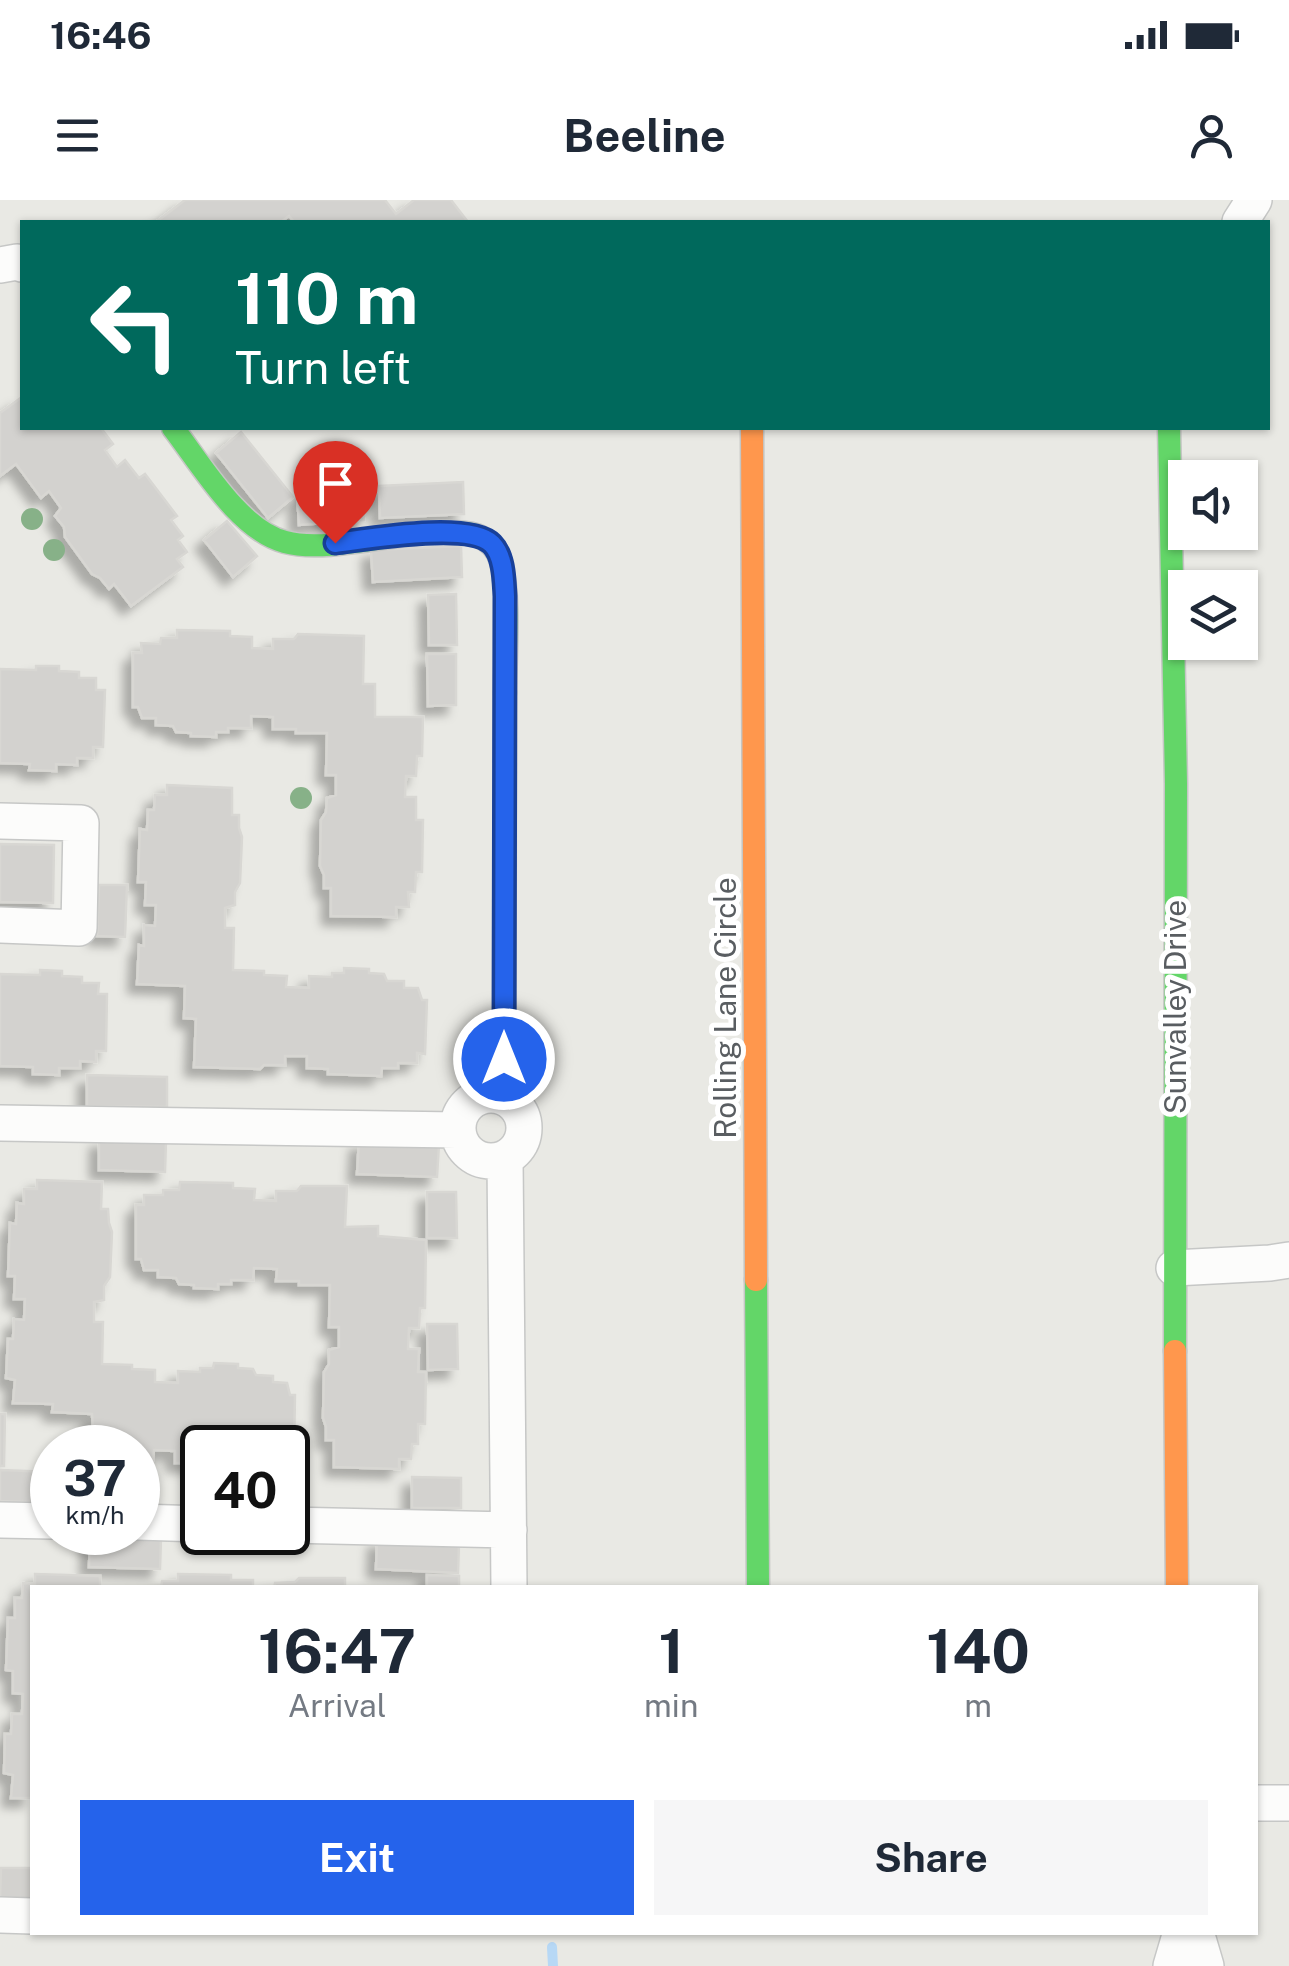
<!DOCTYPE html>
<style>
:root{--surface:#fff;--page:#f6f6f7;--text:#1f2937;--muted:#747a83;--accent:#2563eb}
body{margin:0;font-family:"Public Sans",sans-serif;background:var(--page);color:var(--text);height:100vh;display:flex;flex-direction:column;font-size:38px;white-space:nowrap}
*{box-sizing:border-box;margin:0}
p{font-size:32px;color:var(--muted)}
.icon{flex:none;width:55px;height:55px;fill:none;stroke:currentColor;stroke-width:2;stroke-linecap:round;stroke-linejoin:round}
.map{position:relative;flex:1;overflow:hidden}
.panel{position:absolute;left:30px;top:1385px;width:1228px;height:350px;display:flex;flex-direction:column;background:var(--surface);border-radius:0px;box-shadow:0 2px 8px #0004}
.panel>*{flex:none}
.hud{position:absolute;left:20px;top:20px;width:1250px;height:210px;border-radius:0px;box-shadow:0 2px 8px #0004;background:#00695c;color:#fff;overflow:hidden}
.tools{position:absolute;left:1168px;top:260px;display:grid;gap:20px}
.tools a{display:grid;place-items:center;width:90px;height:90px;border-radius:0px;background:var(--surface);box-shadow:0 2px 8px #0004;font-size:50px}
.speed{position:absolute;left:30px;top:1225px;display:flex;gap:20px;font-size:50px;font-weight:700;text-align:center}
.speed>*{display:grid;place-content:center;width:130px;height:130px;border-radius:50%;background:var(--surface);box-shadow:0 2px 8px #0004;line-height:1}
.speed small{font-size:25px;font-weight:400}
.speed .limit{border:5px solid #111;border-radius:15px;background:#fff;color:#111}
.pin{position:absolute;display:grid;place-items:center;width:85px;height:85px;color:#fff;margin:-102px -42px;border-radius:50% 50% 50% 0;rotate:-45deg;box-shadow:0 0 10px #0007}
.pin .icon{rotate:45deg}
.me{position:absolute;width:110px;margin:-55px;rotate:0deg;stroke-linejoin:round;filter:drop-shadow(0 0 8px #0008)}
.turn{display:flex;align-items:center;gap:35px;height:210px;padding:0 50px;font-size:45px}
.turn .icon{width:130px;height:130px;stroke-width:2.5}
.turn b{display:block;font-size:70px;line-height:85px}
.eta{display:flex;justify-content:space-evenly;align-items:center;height:170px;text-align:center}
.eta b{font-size:60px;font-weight:700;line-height:70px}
.action{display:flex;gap:20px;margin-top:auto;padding:20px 50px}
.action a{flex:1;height:115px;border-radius:0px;background:var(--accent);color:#fff;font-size:40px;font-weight:700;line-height:115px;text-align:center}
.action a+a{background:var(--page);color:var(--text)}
.status{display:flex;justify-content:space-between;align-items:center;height:70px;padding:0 50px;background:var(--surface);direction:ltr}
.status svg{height:28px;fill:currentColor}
header{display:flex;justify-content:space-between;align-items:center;height:130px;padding:0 50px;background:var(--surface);font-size:45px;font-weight:700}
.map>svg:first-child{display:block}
</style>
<div class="status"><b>16:46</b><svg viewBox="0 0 49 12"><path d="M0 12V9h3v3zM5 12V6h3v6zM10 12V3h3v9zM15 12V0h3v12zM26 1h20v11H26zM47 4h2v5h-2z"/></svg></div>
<header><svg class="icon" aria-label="menu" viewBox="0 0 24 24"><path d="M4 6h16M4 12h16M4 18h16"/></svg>Beeline<svg class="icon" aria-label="person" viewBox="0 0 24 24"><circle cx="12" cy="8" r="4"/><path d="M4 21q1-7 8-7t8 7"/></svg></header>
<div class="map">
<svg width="1289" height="1766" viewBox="0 0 1289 1766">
<defs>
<filter id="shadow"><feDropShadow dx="-9" dy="9" stdDeviation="5" flood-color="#0004"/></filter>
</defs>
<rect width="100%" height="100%" fill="#e9e9e4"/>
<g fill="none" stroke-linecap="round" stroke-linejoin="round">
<path stroke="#b7d8f5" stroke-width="10" d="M552 1747 553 1766"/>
</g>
<path fill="#d3d2cf" stroke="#d8d7d3" stroke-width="2.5" filter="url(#shadow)" d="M185 0H385L396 14 414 0H451L468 22H294L289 16 281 22H156Z
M22 197V228H101L113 244 105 250 117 267 125 260 139 278 145 274 177 316 171 320 183 336 178 340 187 352 177 359 183 367 131 406 114 384 109 389 100 378 92 374 65 337 64 327 55 316 61 308 49 291 41 298 16 264 0 276V213Z
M241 232 293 297 268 318 216 253Z
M463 282 464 314 380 318 379 286Z
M362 289 364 320 299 325 297 293Z
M227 321 257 356 233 377 204 340Z
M461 346 462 377 373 382 371 350Z
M456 394 457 445H429L428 395Z
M177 430 230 431V436L252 437V448L273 449V439H294L298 434 364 436 363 484H375V517H423L422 556H417L416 576H406L405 597H416V620H423L422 672H416L415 692H408L409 707H396V717L331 716V688H324V675L320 666 321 620 326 612 327 598 336 595V575H326L327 533H296V529H273V517L251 516V528H228V532H216V537L191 536V533L176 532 173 526 156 525V518H142L138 507H133V453H142L141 443 160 444 161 438H177Z
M427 454H456V505L428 506Z
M36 466H59V471L79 472V478H96V490H105L103 547H93V558H77V565L56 564V571L29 570 30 564 0 563V469L36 470Z
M167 585 232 588V615H239V628L242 637 240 683 235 692V705L225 708V728H234L233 770 264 771V775L287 776 286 787 309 788V776L332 777V773H344V768L369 769V773L384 774 387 781H404V788H418L422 800H427L425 854 417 853V863H398V868H382L381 876 328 874V869L307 868V856H285V865H264L260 869 194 867 196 819 184 818 185 786 137 784 139 745 144 746V725L155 726 156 705H145L146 682H138L140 629 147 630 148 610H154L155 595H167Z
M0 644 54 645 53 703 0 702Z
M99 685H127L125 737 97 736Z
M40 770 62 771V776L82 777V783H99L98 794H107L106 851H96V862L80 861V868H59V875L33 874V867L0 866V774L40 775Z
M87 875 167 877V907L87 906Z
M99 939 166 941 165 972 99 970Z
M359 941 439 944 437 977 357 974Z
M37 980 102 982 101 1009H108L109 1023 112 1032 110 1077 104 1086V1100L94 1102V1122H103L102 1164 132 1165V1169L155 1170V1182L178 1183V1171L200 1172V1168H213L214 1163 238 1164V1168L253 1169 256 1175 273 1176V1182L287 1183 290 1195H295L294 1249 202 1248V1269H196L197 1263H175V1251L154 1250 153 1260 138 1259V1248H94L92 1214 52 1212 53 1204 13 1203 15 1180 6 1178 8 1139H13L14 1119 24 1120 25 1099H14L15 1076H8L10 1023 16 1024 17 1003 24 1004V989H37Z
M180 982 233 983V988L255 989 254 1000 276 1001V991H297L301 986H347L345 1027 378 1026V1036L426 1040 425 1108H420L419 1128H409L408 1149H419L418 1172H426L425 1224H418V1244H412L411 1259H399V1269L334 1267V1240H326V1227L323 1218 324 1172 329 1164V1150L339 1147V1127H329L330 1085H299V1081H276L277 1069 254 1068 253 1080H231V1084H218V1089L194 1088V1085L179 1084 176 1078 158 1077V1070H144L141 1059H136V1005H144V995H163V990H179Z
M427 992H456L457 1038H427Z
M427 1124H457L458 1169 428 1170Z
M0 1214H5L4 1266H0Z
M0 1270 52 1272V1303L0 1301Z
M412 1277 461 1278V1308H412Z
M90 1337 161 1338 160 1369 89 1367Z
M377 1339 459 1343 458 1373 376 1369Z
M35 1374 100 1376V1388H32V1598H11L13 1575 4 1573 5 1534H11L12 1514H22L23 1494 13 1493V1471L6 1470 8 1418H15V1398H22L23 1383 35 1384Z
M178 1374 231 1375V1380H253V1388H142L161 1387 162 1381H178Z
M427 1375 459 1376V1388H427Z
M299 1378H345V1388H274L275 1383 295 1382Z
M1 1668H32V1699L0 1698Z"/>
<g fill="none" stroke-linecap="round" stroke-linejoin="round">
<defs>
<path id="street" d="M1240 22 1254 0
M0 65 17 62 22 64
M0 621 81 623 79 728 0 725
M458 928a33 33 0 1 1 66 0a33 33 0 1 1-66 0Z
M0 923 457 930
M505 959 509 1388
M1174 1068 1270 1063 1289 1060
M0 1320 52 1321
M138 1322 202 1324
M288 1325 509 1330
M1255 1603H1289
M0 1715 32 1716
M1196 1732 1206 1766
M1171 1766 1181 1732"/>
<path id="fast" d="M173 228C201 264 239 330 285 342 325 353 394 333 438 332 450 332 464 331 476 335 489 340 498 349 501 362 510 397 505 456 505 493
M1169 228 1176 584 1175 1151
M756 1080 758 1388"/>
<path id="slow" d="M752 228 756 1080
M1175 1151 1177 1388"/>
<path id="jam" d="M504 898 505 493"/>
</defs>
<use href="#street" stroke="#c6c7c6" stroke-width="38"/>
<use href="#fast" stroke="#c5c6c4" stroke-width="25"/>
<use href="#slow" stroke="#c5c6c4" stroke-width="25"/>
<use href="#jam" stroke="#c5c6c4" stroke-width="25"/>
<use href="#street" stroke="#fcfcfb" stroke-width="35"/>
<use href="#fast" stroke="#63d668" stroke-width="22"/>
<use href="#slow" stroke="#ff974d" stroke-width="22"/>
<use href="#jam" stroke="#b3261e" stroke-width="22"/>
</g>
<g fill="#87b188">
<circle cx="32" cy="319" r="11"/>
<circle cx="54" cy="350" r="11"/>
<circle cx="301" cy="598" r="11"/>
</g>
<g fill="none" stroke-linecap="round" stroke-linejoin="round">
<defs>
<path id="route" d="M335 343C368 339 469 321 492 344 504 356 504 380 505 396L504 859"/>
</defs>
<use href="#route" stroke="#184099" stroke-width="25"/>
<use href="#route" stroke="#2563eb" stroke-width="18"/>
</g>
<g text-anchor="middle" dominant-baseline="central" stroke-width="10" stroke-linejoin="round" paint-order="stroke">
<g font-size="30" fill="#595d61" stroke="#fff">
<text transform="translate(1175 807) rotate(-90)">Sunvalley Drive</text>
<text transform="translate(725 808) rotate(-90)">Rolling Lane Circle</text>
</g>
</g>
</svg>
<div class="tools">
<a><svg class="icon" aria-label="sound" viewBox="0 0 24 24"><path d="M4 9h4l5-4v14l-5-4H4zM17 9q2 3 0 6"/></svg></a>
<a><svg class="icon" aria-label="layers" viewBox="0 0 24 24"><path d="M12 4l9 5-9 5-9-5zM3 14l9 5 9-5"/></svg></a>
</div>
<div class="speed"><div>37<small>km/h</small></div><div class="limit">40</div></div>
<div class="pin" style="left:335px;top:343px;background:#d93025"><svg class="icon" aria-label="arrive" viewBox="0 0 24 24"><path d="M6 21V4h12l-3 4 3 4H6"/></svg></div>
<svg class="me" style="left:504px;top:859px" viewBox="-20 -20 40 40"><circle r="17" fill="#2563eb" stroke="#fff" stroke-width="3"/><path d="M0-11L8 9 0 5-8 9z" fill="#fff"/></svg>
<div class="hud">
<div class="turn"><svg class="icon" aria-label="left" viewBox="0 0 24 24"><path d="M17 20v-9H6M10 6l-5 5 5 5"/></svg><div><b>110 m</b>Turn left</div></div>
</div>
<section class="panel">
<div class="eta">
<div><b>16:47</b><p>Arrival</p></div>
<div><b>1</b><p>min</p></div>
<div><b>140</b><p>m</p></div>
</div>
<div class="action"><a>Exit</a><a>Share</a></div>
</section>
</div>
